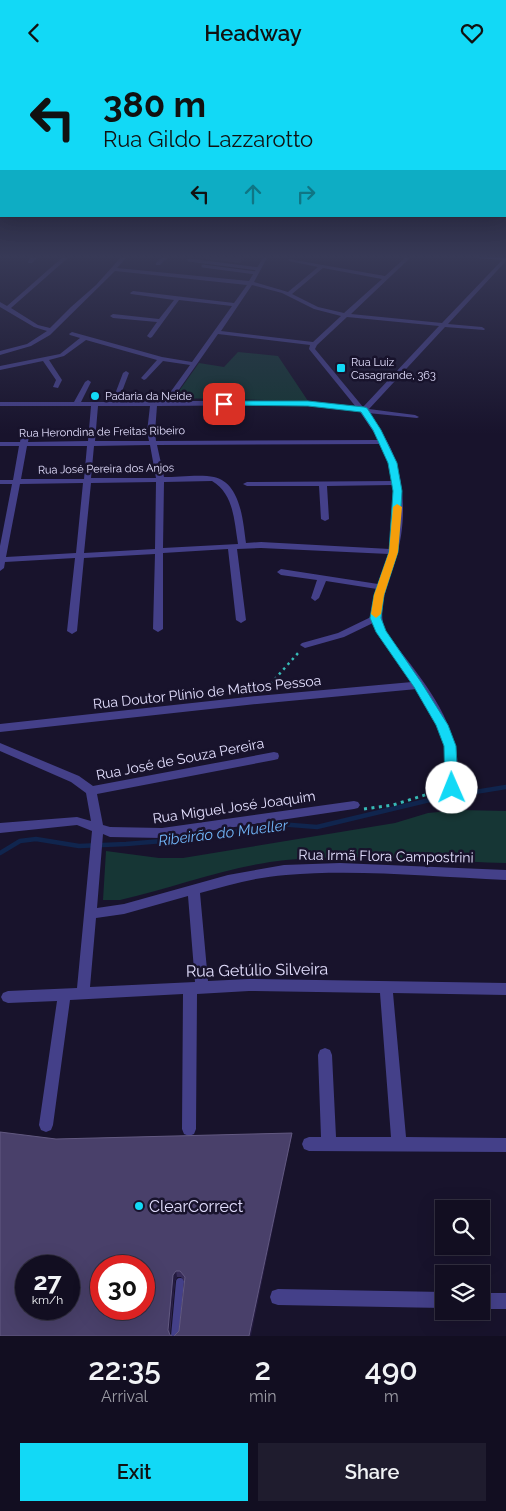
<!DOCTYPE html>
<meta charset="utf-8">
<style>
:root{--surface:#120e21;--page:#1f1c2e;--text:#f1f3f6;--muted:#9c9ca5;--line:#312e3f;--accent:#12d9f6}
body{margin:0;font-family:Raleway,sans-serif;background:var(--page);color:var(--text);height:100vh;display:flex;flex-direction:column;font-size:19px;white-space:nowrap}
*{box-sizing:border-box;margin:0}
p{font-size:16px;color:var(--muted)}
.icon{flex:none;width:28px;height:28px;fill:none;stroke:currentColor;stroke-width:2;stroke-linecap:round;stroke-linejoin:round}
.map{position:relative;height:1271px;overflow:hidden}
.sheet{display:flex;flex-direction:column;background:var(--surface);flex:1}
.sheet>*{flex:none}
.guide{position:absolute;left:0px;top:0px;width:506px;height:152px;box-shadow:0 5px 20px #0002,0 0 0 1px var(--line);background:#12d9f6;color:#111;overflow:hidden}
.tools{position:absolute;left:435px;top:1135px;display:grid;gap:10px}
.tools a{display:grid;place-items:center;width:55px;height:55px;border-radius:0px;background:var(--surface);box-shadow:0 5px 20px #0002,0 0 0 1px var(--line);font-size:25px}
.speed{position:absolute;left:15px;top:1190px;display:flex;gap:10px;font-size:25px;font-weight:700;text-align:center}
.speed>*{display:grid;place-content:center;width:65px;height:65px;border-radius:50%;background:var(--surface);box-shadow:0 5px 20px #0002,0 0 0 1px var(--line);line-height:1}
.speed small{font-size:12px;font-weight:400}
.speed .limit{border:8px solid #d22;background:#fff;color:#111}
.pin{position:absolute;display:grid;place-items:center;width:42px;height:42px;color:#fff;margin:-21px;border-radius:10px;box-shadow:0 2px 8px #0006}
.me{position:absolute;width:55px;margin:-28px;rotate:359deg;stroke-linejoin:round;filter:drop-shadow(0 0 4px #0008)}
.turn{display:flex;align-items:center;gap:18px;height:105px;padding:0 20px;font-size:22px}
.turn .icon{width:65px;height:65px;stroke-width:2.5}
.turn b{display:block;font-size:35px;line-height:42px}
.lanes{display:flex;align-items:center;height:48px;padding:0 20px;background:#0003;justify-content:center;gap:25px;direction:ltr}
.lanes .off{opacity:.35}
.eta{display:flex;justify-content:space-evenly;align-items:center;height:85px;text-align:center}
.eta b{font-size:30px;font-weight:600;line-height:35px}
.primary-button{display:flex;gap:10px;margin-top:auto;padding:10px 20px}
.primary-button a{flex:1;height:58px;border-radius:0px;background:var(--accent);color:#111;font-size:20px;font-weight:600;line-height:58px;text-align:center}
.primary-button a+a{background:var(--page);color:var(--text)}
header{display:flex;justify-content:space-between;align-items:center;height:65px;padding:0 20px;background:var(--accent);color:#111;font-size:22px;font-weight:600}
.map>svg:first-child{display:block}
</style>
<header><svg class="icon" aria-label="back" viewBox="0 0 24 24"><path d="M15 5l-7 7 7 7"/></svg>Headway<svg class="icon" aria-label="heart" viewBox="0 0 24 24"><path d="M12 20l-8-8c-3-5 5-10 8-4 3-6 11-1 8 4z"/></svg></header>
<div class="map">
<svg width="506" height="1271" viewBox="0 0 506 1271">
<rect width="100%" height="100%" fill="#18132c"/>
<path fill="#163635" d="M238 287 278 291 308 336 174 333 199 298 224 302Z
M460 745 506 746V798C435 796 356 788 286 795 229 801 176 822 120 835H103L106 786 159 793H183L395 758 428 748Z"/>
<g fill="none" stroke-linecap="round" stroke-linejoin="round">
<path stroke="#10254e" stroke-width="4.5" d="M0 788 20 776 36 774 79 781 126 779 199 773 279 759 317 762 438 733 506 722"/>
<path stroke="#36bab6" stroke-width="2.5" stroke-dasharray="2.5 4" stroke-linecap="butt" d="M266 624 299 587"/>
<path stroke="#36bab6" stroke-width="3" stroke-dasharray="3 4.5" stroke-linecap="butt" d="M452 730 453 741
M364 744 393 740 441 725"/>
<path stroke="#444089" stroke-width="3" d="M189 195 259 204
M203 201 256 208"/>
<path stroke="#444089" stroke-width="8" d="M175 1271 180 1217"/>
<path fill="#444089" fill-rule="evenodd" d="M33 191H39L32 198H28V196Z
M64 191H70L11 243 38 260 50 263 71 242 96 220 122 191H128L117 203 249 216 264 191H268L254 217 288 227 318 202 289 196V194L385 211 407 191H412L351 249 442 258 506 191V196L448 259 482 262 485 264 484 265 445 262 369 344 415 350 419 352 417 353 368 348C379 363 391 379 396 398 406 428 405 466 395 496 388 521 377 541 385 566 411 601 445 638 455 681 459 694 457 709 457 723L456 726H448L447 723 445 680 434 651 417 624 257 639 0 667V659L257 631 412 617 378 569 373 558 344 572 305 583 300 580 302 578 338 568 373 551V536L377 524 326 516 319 533 315 536 311 533 317 515 281 510 277 507 281 504 378 519 389 489 261 483 237 484 246 555 241 558 236 555 228 484 163 488V564L158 567 153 564 155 489 84 493 77 566 72 569 67 566 75 493 5 497 4 503 0 506V481L12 419H0V415H13L19 381H0V377H20L22 366 26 364 30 366 28 377 88 376 91 341H0V337H74L85 317 88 315 91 317 81 337H112L123 308 126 306 129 308 118 337 164 336 190 300 163 296 146 314 144 315 141 313 157 295 86 275 64 291 49 295 62 315 58 323 53 322 56 315 43 296 0 305V301L60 289 80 273 70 270 69 269 72 267 162 292 192 297 232 241 179 235 152 272 150 273 147 271 157 257 113 253 110 251 113 249 159 254 174 235 131 229 130 228 133 226 234 238 247 220 115 206 50 270 31 281 0 290V286L27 279 47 266 34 262 0 242V237L7 241ZM323 203 382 214 344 248 318 242 292 229ZM252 220 282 228 314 244 341 251 313 277 221 266ZM347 252 439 261 363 342 315 284 317 280ZM218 269 310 280 309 284 356 342 308 336H171ZM308 340 360 347 379 375 156 376 155 367 157 341ZM98 341H150L147 367 149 376H95ZM381 379 389 398 393 416 247 417 243 419 247 421H319L321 454 325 456 329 454 327 421 393 420 394 452 390 484 261 477 246 478C243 457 241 418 214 412 202 409 177 412 164 412L157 380ZM150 380 156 413H91L94 381ZM27 381H87L84 414H21ZM212 416C234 429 234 455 238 479L163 483 164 417ZM156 417 155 484 84 488 91 418ZM83 418 76 488 6 492 20 419Z
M163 191H169L160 200H156V198Z
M0 678 79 711 93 721 274 687 278 688 279 691 278 694 274 695 97 729 103 760 110 762 162 763 354 736 358 737 360 740 358 743 354 744 162 773 110 772 103 769 97 843 124 839 228 810 284 800 340 798 506 805V815C433 812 359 804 286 810 257 812 228 820 200 828L208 916 249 914 506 918V930L393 928 406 1072 506 1073V1087L309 1086 304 1084 302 1079 304 1074 309 1072H321L318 990 320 985 325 983 330 985 332 990 336 1072H391L380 928 249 926 197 929 196 1064 194 1069 189 1071 184 1069 182 1064 183 929 70 935 53 1060 51 1065 46 1067 41 1065 39 1060 57 936 8 938 3 936 1 932 3 928 8 926 77 923 92 766 77 760 0 768V758L77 752 91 756 86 728 71 717 0 686ZM188 831 195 917 90 922 96 853 124 849Z
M278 1224 444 1227V1243L278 1240 272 1238 270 1232 272 1226Z
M481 1228H506V1244H481Z"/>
<path fill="#8079fa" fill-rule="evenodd" d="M474 191H506V195L477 193Z"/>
</g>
<path fill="#372c58" d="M182 191H247L241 198 189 192 182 194Z
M292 1068 291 1075 179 1266 184 1216 181 1212H177L175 1216 170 1269 0 1271 56 1074Z"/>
<path fill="#231a3f" d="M182 191H189V192L182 194Z
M241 191H247L241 198Z
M292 1068 291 1075 251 1271H249Z
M176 1206 177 1212 175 1216 169 1270 168 1265 173 1210Z"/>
<path fill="#49406a" stroke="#625981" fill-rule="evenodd" d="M0 1067 56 1074 292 1068 249 1271H174L179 1266 185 1212 180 1206H176L173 1210 168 1265 170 1270 172 1271H0ZM26 1201H69V1244H26ZM101 1201H144V1244H101Z"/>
<linearGradient id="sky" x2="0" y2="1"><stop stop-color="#0d0a18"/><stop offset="0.52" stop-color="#373956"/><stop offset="1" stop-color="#373956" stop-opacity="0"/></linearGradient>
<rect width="506" height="369" fill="url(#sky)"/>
<path fill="#12d9f6" stroke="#0c8da0" d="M224 336H308L364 342 367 343 381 365 397 398 402 426 398 487 384 530 381 553 386 566 421 617 448 660 456 681 458 723 456 726H447L445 723 444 681 436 660 414 622 376 567 370 553 374 530 389 487 393 426 388 398 373 365 361 347 308 341 221 340 220 339Z"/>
<path fill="#f59e0b" d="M397 439 402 442 398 487 384 530 381 549 376 553 371 549 374 530 389 487 393 442Z"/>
<g fill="#12d9f6" stroke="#18132c" stroke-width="2">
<rect x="336" y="298" width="10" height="10" rx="2.5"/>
<circle cx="95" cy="331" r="5"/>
<circle cx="139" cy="1141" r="5"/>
</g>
<g text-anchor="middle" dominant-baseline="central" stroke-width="5" stroke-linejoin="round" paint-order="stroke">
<g font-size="11" fill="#e3dffe" stroke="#18132c" text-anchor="start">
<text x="351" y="297">Rua Luiz<tspan x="351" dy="13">Casagrande, 363</tspan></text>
<text x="105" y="331">Padaria da Neide</text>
</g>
<g font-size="11" fill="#e3dffe" stroke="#18132c">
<text transform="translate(102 367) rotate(-1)">Rua Herondina de Freitas Ribeiro</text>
<text transform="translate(106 404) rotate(-1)">Rua José Pereira dos Anjos</text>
</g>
<g font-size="14" fill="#e3dffe" stroke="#18132c">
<text transform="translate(207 627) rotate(-6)">Rua Doutor Plínio de Mattos Pessoa</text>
<text transform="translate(180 694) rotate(-11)">Rua José de Souza Pereira</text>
<text transform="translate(234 742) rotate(-8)">Rua Miguel José Joaquim</text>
<text transform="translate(386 791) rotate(1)">Rua Irmã Flora Campostrini</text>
</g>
<g font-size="15" font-style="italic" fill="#71b7fa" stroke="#18132c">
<text transform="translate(223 768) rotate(-7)">Ribeirão do Mueller</text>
</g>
<g font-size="16" fill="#e3dffe" stroke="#18132c">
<text transform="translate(257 905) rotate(-1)">Rua Getúlio Silveira</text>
</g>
<g font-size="16" fill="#e3dffe" stroke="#18132c" text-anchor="start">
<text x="149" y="1141">ClearCorrect</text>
</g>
</g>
</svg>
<div class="tools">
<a><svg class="icon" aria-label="search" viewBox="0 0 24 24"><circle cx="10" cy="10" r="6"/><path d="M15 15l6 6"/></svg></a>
<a><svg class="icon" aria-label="layers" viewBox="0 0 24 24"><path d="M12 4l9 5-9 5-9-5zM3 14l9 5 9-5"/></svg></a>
</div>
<div class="speed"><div>27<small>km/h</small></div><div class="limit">30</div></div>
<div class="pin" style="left:224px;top:339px;background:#d93025"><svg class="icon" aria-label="arrive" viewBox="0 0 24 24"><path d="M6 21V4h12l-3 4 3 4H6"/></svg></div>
<svg class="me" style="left:452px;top:723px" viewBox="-20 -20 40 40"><circle r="19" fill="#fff"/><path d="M0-13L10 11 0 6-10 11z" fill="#12d9f6"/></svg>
<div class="guide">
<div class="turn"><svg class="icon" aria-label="left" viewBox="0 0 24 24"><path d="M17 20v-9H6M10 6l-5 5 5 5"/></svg><div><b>380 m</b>Rua Gildo Lazzarotto</div></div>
<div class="lanes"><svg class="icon" aria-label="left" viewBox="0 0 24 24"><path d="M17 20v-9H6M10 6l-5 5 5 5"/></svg><svg class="icon off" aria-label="ahead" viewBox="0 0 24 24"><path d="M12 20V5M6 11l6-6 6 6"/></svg><svg class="icon off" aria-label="right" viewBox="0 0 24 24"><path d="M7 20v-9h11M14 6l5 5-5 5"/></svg></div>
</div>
</div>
<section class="sheet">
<div class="eta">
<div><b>22:35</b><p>Arrival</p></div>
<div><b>2</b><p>min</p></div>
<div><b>490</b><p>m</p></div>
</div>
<div class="primary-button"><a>Exit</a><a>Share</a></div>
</section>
